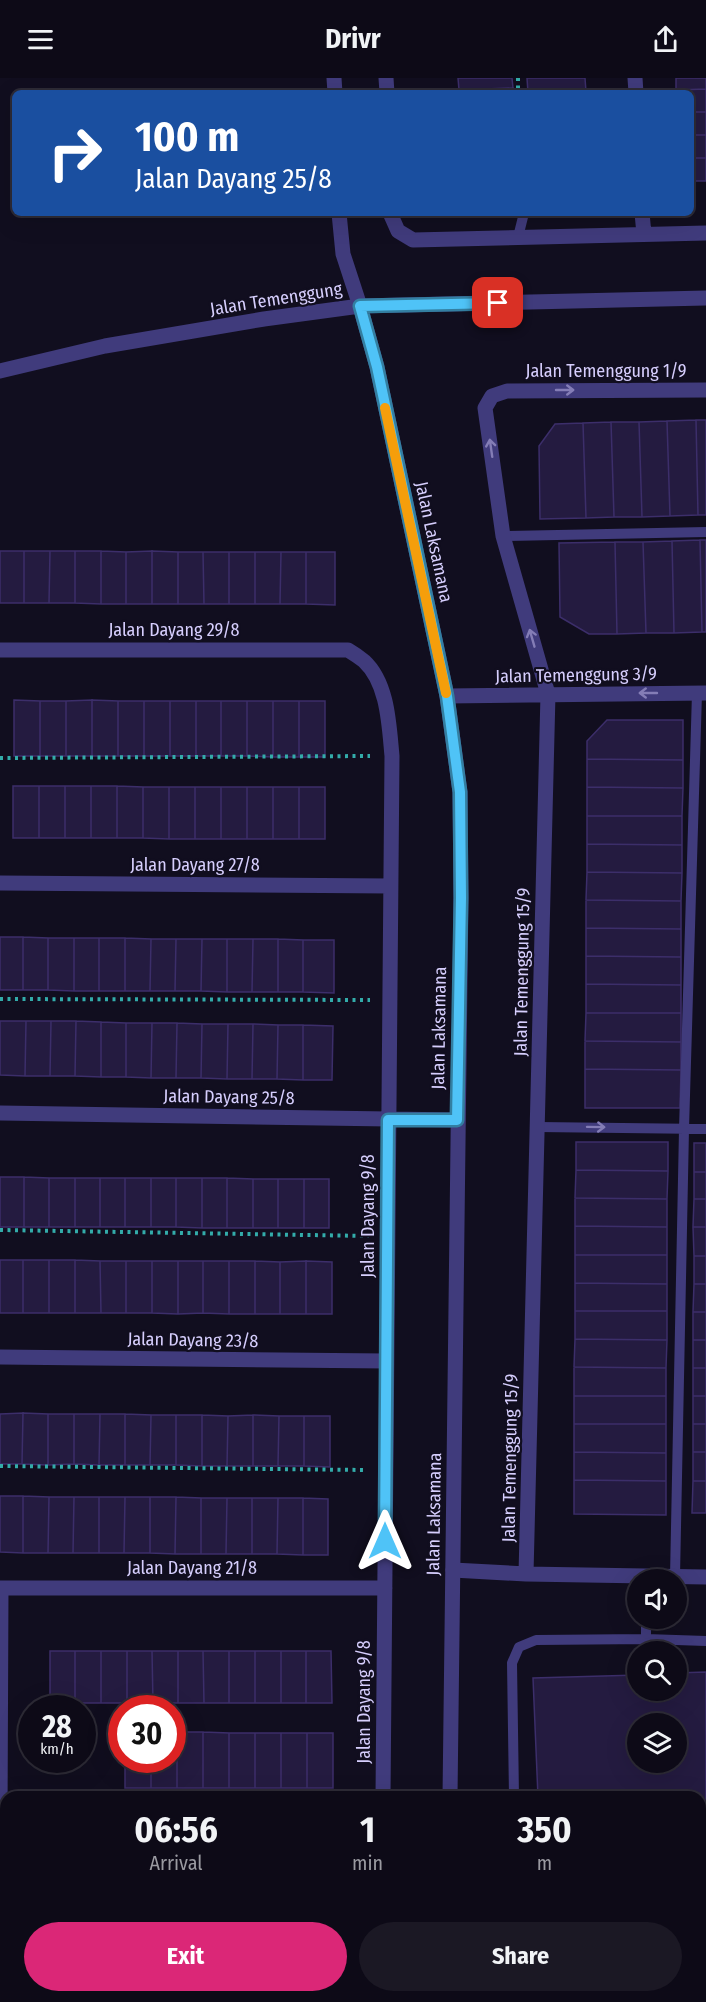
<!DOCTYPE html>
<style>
:root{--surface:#0d0a17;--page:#1b1824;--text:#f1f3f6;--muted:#9a9aa1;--line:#2d2b36;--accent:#db2777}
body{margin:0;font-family:"Fira Sans Condensed",sans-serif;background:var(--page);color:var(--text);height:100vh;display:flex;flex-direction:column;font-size:22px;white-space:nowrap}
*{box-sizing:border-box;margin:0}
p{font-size:20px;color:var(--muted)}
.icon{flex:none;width:33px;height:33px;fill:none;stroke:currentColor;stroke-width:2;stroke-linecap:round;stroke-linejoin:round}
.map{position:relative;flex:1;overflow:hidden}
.sheet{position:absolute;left:0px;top:1713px;width:706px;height:212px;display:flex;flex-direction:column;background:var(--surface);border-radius:18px 18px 0 0;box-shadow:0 6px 24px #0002,0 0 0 2px var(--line)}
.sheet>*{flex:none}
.top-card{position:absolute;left:12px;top:12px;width:682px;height:126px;border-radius:9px;box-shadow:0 6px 24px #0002,0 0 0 2px var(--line);background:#1a4fa0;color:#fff;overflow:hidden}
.controls{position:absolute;left:627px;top:1491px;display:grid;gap:12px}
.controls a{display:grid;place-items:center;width:60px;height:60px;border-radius:50%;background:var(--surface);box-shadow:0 6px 24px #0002,0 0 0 2px var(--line);font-size:30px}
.speed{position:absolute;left:18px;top:1617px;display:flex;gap:12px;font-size:30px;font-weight:700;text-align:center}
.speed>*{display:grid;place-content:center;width:78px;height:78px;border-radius:50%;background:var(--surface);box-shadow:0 6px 24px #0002,0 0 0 2px var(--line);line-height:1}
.speed small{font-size:15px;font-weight:400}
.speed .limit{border:9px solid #d22;background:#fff;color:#111}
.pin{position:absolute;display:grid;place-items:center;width:51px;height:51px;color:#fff;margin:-26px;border-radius:12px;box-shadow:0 3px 9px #0006}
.me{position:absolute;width:66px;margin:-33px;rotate:0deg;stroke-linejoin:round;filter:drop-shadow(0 0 4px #0008)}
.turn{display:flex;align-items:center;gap:21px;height:126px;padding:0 24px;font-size:27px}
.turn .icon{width:78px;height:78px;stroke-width:2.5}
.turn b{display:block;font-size:42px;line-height:51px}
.eta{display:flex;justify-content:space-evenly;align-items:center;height:102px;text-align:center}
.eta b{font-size:36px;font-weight:700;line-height:42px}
.button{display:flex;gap:12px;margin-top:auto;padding:12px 24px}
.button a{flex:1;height:69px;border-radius:36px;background:var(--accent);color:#fff;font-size:24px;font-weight:700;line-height:69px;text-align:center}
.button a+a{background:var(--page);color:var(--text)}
header{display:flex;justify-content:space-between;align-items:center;height:78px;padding:0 24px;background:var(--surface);font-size:27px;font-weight:700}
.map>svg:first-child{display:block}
</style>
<header><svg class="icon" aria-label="menu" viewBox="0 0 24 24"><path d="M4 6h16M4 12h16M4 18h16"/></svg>Drivr<svg class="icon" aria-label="share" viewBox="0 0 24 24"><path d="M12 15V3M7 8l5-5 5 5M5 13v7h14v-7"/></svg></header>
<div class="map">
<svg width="706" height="1924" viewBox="0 0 706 1924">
<rect width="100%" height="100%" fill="#110e1f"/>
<path fill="#241b40" stroke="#3c2e6a" stroke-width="1.5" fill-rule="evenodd" d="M458 0H512L513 10 459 12Z
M527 0H585L586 14 528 15Z
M676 0H706V11L676 12Z
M513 10V15H459V12Z
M706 11V34H692V15H677L676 12Z
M692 34H706V57H692Z
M692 57H706V80H692Z
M692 80H706V103H692Z
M696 342 698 437 670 438 667 343Z
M696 342H706V437H698Z
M667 343 670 438 642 439 639 344Z
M611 344 614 439 586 440 583 345Z
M611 344H639L642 439H614Z
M583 345 586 440 540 441 539 368 555 346Z
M700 462 702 554 674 555 672 463Z
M700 462H706V554H702Z
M672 463 674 555H646L643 464Z
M615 464 617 556H589L560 539 559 465Z
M615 464H643L646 555 617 556Z
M0 473H24V525H0Z
M24 473H50L49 525H24Z
M50 473H75V525H49Z
M75 473H101V526L75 525Z
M101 473 126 474V526H101Z
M152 473 178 474V526H152Z
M152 473V526H126V474Z
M178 474H203L204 526H178Z
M203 474H229V526H204Z
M229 474H255V526H229Z
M255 474H281L280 526H255Z
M281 474H306V526H280Z
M306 474H335V527L306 526Z
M14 622 40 623V678H14Z
M92 622 118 623V678H92Z
M92 622V678H66V623Z
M40 623H66V678H40Z
M118 623H144V678H118Z
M144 623H170V678H144Z
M170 623H196V678H170Z
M196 623H221V678H196Z
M221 623H247V678H221Z
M247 623H273V679L247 678Z
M273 623H299V679H273Z
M299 623H325V679H299Z
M607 642H683V682L587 681V663Z
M587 681 683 682V710L587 709Z
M13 708H39V760H13Z
M39 708H65V760H39Z
M65 708H91V760H65Z
M91 708H117V760H91Z
M117 708 143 709V760H117Z
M143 709H169V761L143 760Z
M169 709H195V761H169Z
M195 709H221V761H195Z
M221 709H247V761H221Z
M247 709H273V761H247Z
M273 709H299V761H273Z
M299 709H325V761H299Z
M587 709 683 710 682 738H587Z
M587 738H682V767L587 766Z
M587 766 682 767V795L587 794Z
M587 794 682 795 681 823 586 822Z
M586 822 681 823V851L586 850Z
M586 850 681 851V879L586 878Z
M0 859H23V912H0Z
M23 859 48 860V912H23Z
M48 860H74V913L48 912Z
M74 860H99V913H74Z
M99 860H125V913H99Z
M125 860 151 861 150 913H125Z
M151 861H176L175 913H150Z
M176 861H202L201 913H175Z
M202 861H227V914L201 913Z
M227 861H253L252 914H227Z
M253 861H278V914H252Z
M278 861 303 862V914H278Z
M303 862H334V915L303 914Z
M586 878 681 879V907L586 906Z
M586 906 681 907V935H586Z
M586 935H681V964L585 963Z
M0 943H26L25 998 0 997Z
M26 943H51L50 998H25Z
M51 943H76L75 998H50Z
M76 943 101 944V999L75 998Z
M101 944 126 945V999H101Z
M126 945H152L151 1000 126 999Z
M152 945H177L176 1000H151Z
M177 945 202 946 201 1000H176Z
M202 946H228L227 1001 201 1000Z
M228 946H253L252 1001H227Z
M253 946 278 947 277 1001H252Z
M278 947H303V1002L277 1001Z
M303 947 333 948 332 1002H303Z
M585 963 681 964V992L585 991Z
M585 991 681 992 680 1030H585Z
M576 1064H668V1093L576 1092Z
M694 1065H706V1094H694Z
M576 1092 668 1093 667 1121 575 1120Z
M694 1094H706V1121H694Z
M0 1099H24V1149H0Z
M24 1099 49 1100V1149H24Z
M49 1100H75V1149H49Z
M75 1100H100V1149H75Z
M100 1100H125V1149H100Z
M125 1100H151V1149H125Z
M151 1100H176V1149H151Z
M176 1100H202V1150L176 1149Z
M202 1100H227V1150H202Z
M227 1100 253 1101V1150H227Z
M253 1101H278V1150H253Z
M278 1101H304V1150H278Z
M304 1101H329V1150H304Z
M575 1120 667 1121V1149L575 1148Z
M694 1121H706V1149H693Z
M575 1148 667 1149V1177H575Z
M693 1149H706V1178H694Z
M575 1177H667V1206L575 1205Z
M694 1178H706V1206H694Z
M0 1182H23V1235H0Z
M23 1182H49V1235H23Z
M49 1182H75V1235H49Z
M75 1182 100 1183 101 1235H75Z
M100 1183H126V1235H101Z
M126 1183H152V1235H126Z
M152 1183H178V1236L152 1235Z
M178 1183H203V1235L178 1236Z
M203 1183H229V1236L203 1235Z
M229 1183H255V1236H229Z
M255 1183 280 1184V1236H255Z
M306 1183 332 1184V1236H306Z
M306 1183V1236H280V1184Z
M575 1205 667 1206V1233H575Z
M694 1206H706V1234H693Z
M575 1233H667V1262L575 1261Z
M693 1234H706V1262H693Z
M575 1261 667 1262 666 1290 574 1289Z
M693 1262H706V1290H693Z
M574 1289 666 1290V1318H574Z
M693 1290H706V1318H693Z
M574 1318H666V1346H574Z
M693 1318H706V1346H693Z
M23 1335 22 1386H0V1336Z
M23 1335 48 1336V1387L22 1386Z
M48 1336H74V1386L48 1387Z
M74 1336H100L99 1387 74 1386Z
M100 1336H125V1387H99Z
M125 1336 151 1337 150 1387H125Z
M151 1337H176V1387H150Z
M176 1337H202V1388L176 1387Z
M202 1337 228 1338 227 1388H202Z
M253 1337 279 1338 278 1388H253Z
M253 1337V1388H227L228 1338Z
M279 1338H304V1388H278Z
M304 1338H330V1389L304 1388Z
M574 1346H666V1375L574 1374Z
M693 1346H706V1374H693Z
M574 1374 666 1375V1403L574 1402Z
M693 1374H706V1403H693Z
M574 1402 666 1403V1437L574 1436Z
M693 1403H706V1435H692Z
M0 1418H23V1475L0 1474Z
M23 1418 49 1419 48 1475H23Z
M49 1419H74L73 1475H48Z
M74 1419H99V1475H73Z
M99 1419H125L124 1475H99Z
M125 1419H150V1475H124Z
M150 1419H176L175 1476 150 1475Z
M176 1419 201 1420V1476H175Z
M201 1420H227L226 1476H201Z
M227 1420H252V1476H226Z
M252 1420H278L277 1476H252Z
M278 1420H303V1477L277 1476Z
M303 1420 328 1421V1477H303Z
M50 1573H75V1625H50Z
M75 1573H101V1625H75Z
M101 1573H127V1625H101Z
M127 1573H152L153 1625H127Z
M152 1573H178V1625H153Z
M178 1573H203L204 1625H178Z
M203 1573H229V1625H204Z
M229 1573H255V1625H229Z
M255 1573H281V1625H255Z
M281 1573H306V1625H281Z
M306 1573H331L332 1625H306Z
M706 1594V1922L546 1924 545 1918H700V1719H538L533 1600 638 1597V1612H676V1595ZM638 1646H676V1684H638Z
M172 1654H177V1710H151V1682H172Z
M177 1654H203V1710H177Z
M203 1654 229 1655V1710H203Z
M229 1655H255V1710H229Z
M255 1655H281V1710H255Z
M281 1655H307V1710H281Z
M307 1655H333V1710H307Z
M125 1682H151V1710H125Z
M20 1918H74V1924H20Z
M74 1918H100V1924H74Z
M100 1918H126V1924H100Z
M126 1918H152V1924H126Z
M152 1918H177V1924H152Z
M177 1918H203V1924H177Z
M203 1918H229V1924H203Z
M229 1918H255V1924H229Z
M255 1918H281V1924H255Z
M281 1918H306V1924H281Z
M306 1918H332V1924H306Z"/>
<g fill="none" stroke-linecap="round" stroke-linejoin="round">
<path stroke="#33acaa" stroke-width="4" stroke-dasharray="3 4.5" stroke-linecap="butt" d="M518 0V15
M0 680 370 678
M0 921 370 922
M0 1152 369 1158
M0 1388 364 1392"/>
<path stroke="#403b7c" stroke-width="10" d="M518 159 524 135
M503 458 706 454
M538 1049 706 1051
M675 1499 684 1051 697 615
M646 1540V1561
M514 1719 512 1585 519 1569 536 1562 646 1561 706 1563
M0 1854 6 1855
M518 1918V1924"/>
<path stroke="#403b7c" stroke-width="15" d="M334 0 335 15
M386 0 387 15
M635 0 636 15
M339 135 343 176 360 228
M390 135 398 153 413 162 706 155
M642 135 644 156
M0 572H348C353 575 359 579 364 583 388 605 389 647 392 678L383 1719
M447 618 706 615
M0 805 390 808
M0 1035 457 1042
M0 1279 386 1283
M453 1492 526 1496 706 1499
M526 1496 548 616 503 458 485 330 492 318 507 313 706 312
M0 1510H385
M0 1741 1 1510
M382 1924V1918"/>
<path stroke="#403b7c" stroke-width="15" d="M360 228 377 289 447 618 460 714 461 820 450 1719
M0 293 105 268 264 241 360 228 706 220
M449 1924V1918"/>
</g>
<defs><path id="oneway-shaft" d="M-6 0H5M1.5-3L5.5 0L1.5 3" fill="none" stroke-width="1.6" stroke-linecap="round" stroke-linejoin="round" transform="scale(1.5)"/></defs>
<g stroke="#847db6">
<use href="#oneway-shaft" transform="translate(565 312)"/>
<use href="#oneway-shaft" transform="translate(491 370) rotate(-98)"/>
<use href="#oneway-shaft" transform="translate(532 560) rotate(-106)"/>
<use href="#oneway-shaft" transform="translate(648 615) rotate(180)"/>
<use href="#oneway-shaft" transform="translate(596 1049) rotate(1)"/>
</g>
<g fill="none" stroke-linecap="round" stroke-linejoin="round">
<defs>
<path id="route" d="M385 1463 388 1042H457L461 820 460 714 447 618 377 289 360 228 498 225"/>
</defs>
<use href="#route" stroke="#337fa1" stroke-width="15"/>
<use href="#route" stroke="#4fc3f7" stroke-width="10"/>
<path stroke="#f59e0b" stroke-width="10" d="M385 330 446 615"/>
</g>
<g text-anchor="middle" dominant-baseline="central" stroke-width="4.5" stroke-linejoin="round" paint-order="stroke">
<g font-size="18" fill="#d6cefd" stroke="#110e1f">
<text transform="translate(276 221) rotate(-9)">Jalan Temenggung</text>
<text x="606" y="293">Jalan Temenggung 1/9</text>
<text transform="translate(434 464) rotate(78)">Jalan Laksamana</text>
<text x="174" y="552">Jalan Dayang 29/8</text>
<text transform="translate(576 597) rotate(-1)">Jalan Temenggung 3/9</text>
<text x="195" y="787">Jalan Dayang 27/8</text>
<text transform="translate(522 894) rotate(-89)">Jalan Temenggung 15/9</text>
<text transform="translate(439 950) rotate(-89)">Jalan Laksamana</text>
<text transform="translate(229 1019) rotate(1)">Jalan Dayang 25/8</text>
<text transform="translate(368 1138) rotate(-90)">Jalan Dayang 9/8</text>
<text transform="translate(193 1262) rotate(1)">Jalan Dayang 23/8</text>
<text transform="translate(510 1380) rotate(-89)">Jalan Temenggung 15/9</text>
<text transform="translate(434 1436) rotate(-89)">Jalan Laksamana</text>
<text x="192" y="1490">Jalan Dayang 21/8</text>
<text transform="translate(364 1624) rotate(-90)">Jalan Dayang 9/8</text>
</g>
</g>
</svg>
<div class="controls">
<a><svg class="icon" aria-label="sound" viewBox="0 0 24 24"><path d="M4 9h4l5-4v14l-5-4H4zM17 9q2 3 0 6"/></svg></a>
<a><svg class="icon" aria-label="search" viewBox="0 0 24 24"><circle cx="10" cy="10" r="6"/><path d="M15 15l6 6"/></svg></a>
<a><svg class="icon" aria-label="layers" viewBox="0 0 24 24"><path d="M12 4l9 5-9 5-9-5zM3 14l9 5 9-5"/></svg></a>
</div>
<div class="speed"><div>28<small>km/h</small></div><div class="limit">30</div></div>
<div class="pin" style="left:498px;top:225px;background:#d93025"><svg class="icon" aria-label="arrive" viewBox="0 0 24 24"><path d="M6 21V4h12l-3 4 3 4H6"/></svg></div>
<svg class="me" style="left:385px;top:1463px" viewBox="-20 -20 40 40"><path d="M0-17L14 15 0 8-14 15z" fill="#4fc3f7" stroke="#fff" stroke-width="4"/></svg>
<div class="top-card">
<div class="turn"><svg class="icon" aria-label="right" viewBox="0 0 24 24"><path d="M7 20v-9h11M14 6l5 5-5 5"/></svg><div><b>100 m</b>Jalan Dayang 25/8</div></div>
</div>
<section class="sheet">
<div class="eta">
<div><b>06:56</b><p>Arrival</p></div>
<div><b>1</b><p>min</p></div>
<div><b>350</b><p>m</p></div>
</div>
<div class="button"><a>Exit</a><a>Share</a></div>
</section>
</div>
